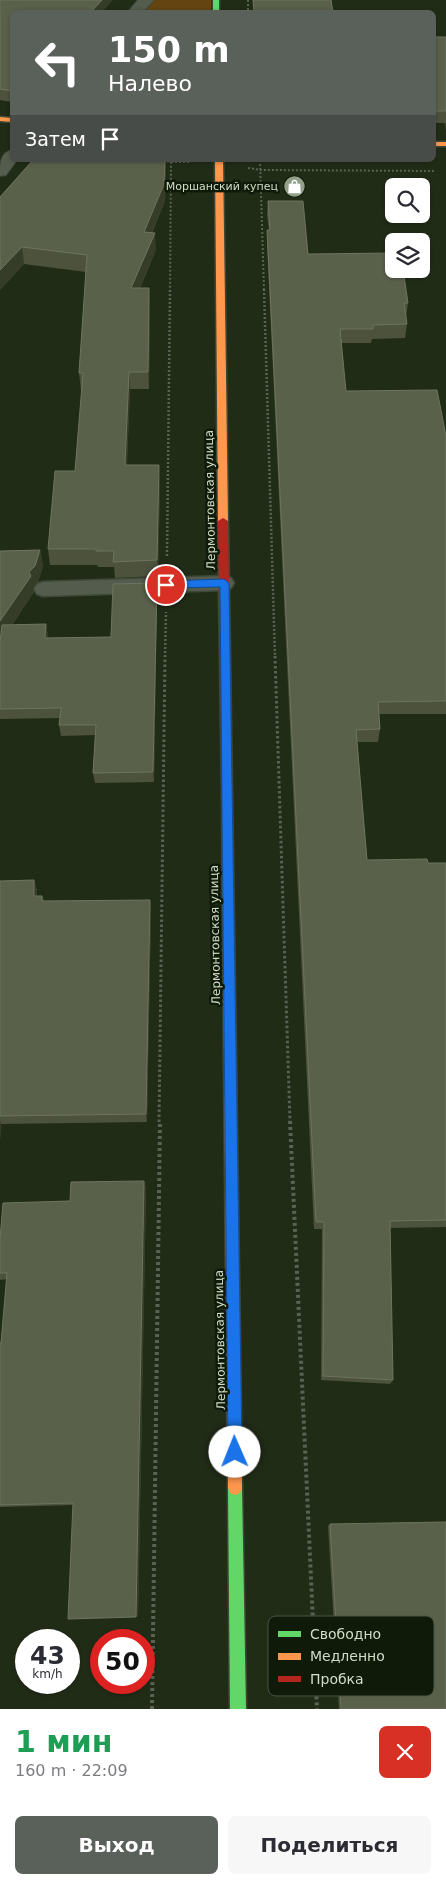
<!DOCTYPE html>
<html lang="ru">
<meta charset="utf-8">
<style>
:root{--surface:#fff;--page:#f7f7f7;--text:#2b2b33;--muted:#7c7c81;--accent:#5a605a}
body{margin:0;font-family:"DejaVu Sans",sans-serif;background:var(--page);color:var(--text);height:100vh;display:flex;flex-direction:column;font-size:19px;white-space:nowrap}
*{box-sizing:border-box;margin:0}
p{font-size:16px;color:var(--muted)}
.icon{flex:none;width:28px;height:28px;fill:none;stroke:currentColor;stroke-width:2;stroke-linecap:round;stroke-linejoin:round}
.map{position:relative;height:1709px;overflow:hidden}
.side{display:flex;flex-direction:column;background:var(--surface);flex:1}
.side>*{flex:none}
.guide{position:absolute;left:10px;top:10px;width:426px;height:152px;border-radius:8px;box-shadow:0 1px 4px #0004;background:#5a605a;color:#fff;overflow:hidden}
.tools{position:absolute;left:385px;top:178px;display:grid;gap:10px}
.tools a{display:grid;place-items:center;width:45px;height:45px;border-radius:8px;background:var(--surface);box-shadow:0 1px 4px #0004;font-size:25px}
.speed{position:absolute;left:15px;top:1629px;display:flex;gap:10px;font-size:25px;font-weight:700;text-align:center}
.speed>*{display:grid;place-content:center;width:65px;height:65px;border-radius:50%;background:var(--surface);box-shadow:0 1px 4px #0004;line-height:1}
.speed small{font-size:12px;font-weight:400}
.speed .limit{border:8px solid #d22;background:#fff;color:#111}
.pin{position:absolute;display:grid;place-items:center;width:42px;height:42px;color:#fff;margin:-21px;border:2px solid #fff;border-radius:50%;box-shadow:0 1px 5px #0007}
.me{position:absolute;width:55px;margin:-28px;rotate:359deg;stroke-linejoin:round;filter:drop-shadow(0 0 4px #0008)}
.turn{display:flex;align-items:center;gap:18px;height:105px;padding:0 15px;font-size:22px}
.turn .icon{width:65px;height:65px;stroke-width:2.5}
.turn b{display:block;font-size:35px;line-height:42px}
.then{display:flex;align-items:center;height:48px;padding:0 15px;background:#0003;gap:10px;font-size:19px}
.round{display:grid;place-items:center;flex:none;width:52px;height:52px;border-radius:8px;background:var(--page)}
.headline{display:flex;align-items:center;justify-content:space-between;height:85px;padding:0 15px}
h1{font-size:30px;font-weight:700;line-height:38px;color:#1e9e55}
.primary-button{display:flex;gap:10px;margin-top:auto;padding:10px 15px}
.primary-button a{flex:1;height:58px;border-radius:8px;background:var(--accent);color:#fff;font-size:20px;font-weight:700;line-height:58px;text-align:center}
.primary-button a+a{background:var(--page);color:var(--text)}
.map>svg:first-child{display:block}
</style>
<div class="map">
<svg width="446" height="1709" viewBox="0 0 446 1709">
<rect width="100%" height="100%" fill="#212c17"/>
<path fill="#644511" d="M154 0H211V12H143Z"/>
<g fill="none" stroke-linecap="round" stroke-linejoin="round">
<defs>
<path id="lane" d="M225 576 231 578 234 583 231 588 225 590 43 596 37 594 34 589 37 584 43 582Z"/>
<path id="street" d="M138 0H154L143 12H128Z
M12 150V160H17L6 175 0 176C0 164 0 153 12 150Z"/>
<path id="fast" d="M213 0H219V12H213Z
M227 791 231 792 232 795 236 1060 234 1064 230 1066 226 1064 224 1060 222 795 223 792Z
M235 1481 240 1483 242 1488 246 1709H230L228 1488 230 1483Z"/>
<path id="slow" d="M0 117 12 118V122L0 121Z
M434 142H446V146H434Z
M215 160H223L228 521 223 524 218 521Z
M230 1054 234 1056 236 1060 242 1488 240 1493 235 1495 230 1493 228 1488 224 1060 226 1056Z"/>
<path id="jam" d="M223 518 228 521 232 795 231 798H223L222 795 218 521Z"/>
</defs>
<use href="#lane" stroke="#3f4837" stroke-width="3"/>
<use href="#street" stroke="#3f4837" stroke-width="2"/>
<use href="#fast" stroke="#3f4837" stroke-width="3"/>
<use href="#slow" stroke="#3f4837" stroke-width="3"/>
<use href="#jam" stroke="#3f4837" stroke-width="3"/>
<path stroke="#5a6253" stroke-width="2" stroke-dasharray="2 2" stroke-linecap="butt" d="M248 0V12
M159 160 171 162 170 290
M260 160 264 290
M171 162H190
M248 168 261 170 434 171"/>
<path stroke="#5a6253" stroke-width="2.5" stroke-dasharray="2 2" stroke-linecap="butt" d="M264 289 275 657
M167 556 170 289
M165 657 166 612"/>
<path stroke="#5a6253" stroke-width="3" stroke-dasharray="2.5 2.5" stroke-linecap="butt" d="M275 656 290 1122
M159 1122 165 656"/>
<path stroke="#5a6253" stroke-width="4" stroke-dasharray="3 3" stroke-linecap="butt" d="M290 1121 317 1709
M152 1709 160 1121"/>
<use href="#lane" fill="#545c4d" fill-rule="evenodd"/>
<use href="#street" fill="#545c4d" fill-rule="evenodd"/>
<use href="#fast" fill="#63d668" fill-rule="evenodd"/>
<use href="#slow" fill="#ff974d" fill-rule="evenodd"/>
<use href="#jam" fill="#b3261e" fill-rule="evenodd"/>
</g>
<path fill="#4c523c" d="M0 0 12 12V102L0 100Z
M434 37H446V131L445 123H434Z
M33 160H166L165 201 152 233 156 250 140 288H149L150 305 149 389H130L127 465 160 482 158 576 115 578 114 567H98L97 565H50L48 549 75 471 82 390H81L79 373 86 272 24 264 0 290V197Z
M268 201 308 254 408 303 406 317 407 324 405 338 372 339 371 343H341L346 391 446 436V714H379L380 729 378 742H357L367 860 428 863H446V1227L390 1228 393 1380 390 1384 321 1380 322 1229H314L267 244V230H269L267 215Z
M40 550 43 566 38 582 33 588 34 592 12 625 46 624 48 638 111 637 157 583V594L154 782 95 783 93 773 95 735 61 736 59 725 60 718 0 719V551Z
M34 880 37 891V896H42L44 901 150 900 151 910 147 1122 1 1124 0 1140V881Z
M144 1181 146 1189 138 1617 73 1505 0 1507V1343H1L7 1279 0 1280V1239L70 1201Z
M330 1524 446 1709H339L328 1526Z"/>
<path fill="#353c27" d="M102 0H113L102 12H91Z
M165 160H166V165L165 201 145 248 144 232Z
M155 233 156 250 132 305 131 288Z
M22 247 24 264 0 290V270Z
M149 288 150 305 149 389 148 372Z
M129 372 130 389 126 482 125 465Z
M159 465 160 482 158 576 157 560Z
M40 550 43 566 38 582 33 588 34 592 0 642V621Z
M157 583V594L154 782 153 772Z
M46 624 48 635 47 649 45 638Z
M34 880 37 891 36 906 34 896Z
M150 900 151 910 147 1122 146 1114Z
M0 1121 1 1124 0 1140Z
M144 1181 146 1189 138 1617H136Z"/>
<path fill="#5a614b" stroke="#6d745f" d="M0 0H102L91 12H12V91L0 89Z
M253 0H331L333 12H254Z
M434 37H446V111H434Z
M33 160H165L164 184 144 232 155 233 131 288H149L148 372H129L125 465H159L157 560 113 562 114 551H96V549H48L55 471H75L83 373H79L87 255 22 247 0 270V197Z
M268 201H303L308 254 394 253V269H403L408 303H404L407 324 373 325V329H340L346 391 437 390 446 436V701L378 702 380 729 356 730 367 860 427 859 428 863H446V1220L390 1221 393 1380 323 1376 324 1222H316L267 230H270Z
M40 550 35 566 29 572 31 576 0 621V551Z
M157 583 153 772 93 773 96 725H59L61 708 0 709V642L2 625 46 624 45 638 111 637 113 584Z
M34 880V896H42V901L150 900 146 1114 0 1116V881Z
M144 1181 136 1617 68 1619 73 1503 0 1505V1343H1L7 1273H0V1239L3 1203 70 1201 71 1182Z
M446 1522V1709H341L330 1524Z"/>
<path fill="#1a73e8" stroke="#114b97" d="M224 579 229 583 242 1452 240 1457 235 1460 230 1457 228 1452 220 587 166 588 161 585 166 581Z"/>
<defs>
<symbol id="shop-disc" viewBox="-11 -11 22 22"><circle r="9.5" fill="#93a089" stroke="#101a09"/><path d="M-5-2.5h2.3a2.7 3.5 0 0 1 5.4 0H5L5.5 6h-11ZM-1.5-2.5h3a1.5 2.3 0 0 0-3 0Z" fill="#fff"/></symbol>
</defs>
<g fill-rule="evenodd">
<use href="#shop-disc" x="282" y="174" width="25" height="25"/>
</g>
<g text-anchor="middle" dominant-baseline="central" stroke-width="5" stroke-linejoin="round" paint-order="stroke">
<g font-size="11" fill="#d0dec7" stroke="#101a09" text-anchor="end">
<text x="278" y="186">Моршанский купец</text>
</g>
<g font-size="12" fill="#d0dec7" stroke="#101a09">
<text transform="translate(210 500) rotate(-91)">Лермонтовская улица</text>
<text transform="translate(215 935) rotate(-91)">Лермонтовская улица</text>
<text transform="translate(220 1340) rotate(-91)">Лермонтовская улица</text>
</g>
</g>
<rect x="268" y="1616" width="166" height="80" rx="8" fill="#101a09" stroke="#4a5542" stroke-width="1"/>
<rect x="278" y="1631" width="23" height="6" fill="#63d668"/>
<rect x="278" y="1653" width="23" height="7" fill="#ff974d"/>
<rect x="278" y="1676" width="23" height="6" fill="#b3261e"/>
<g font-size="14" fill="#d0dec7">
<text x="310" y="1639">Свободно</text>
<text x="310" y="1661">Медленно</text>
<text x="310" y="1684">Пробка</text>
</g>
</svg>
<div class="tools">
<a><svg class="icon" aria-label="search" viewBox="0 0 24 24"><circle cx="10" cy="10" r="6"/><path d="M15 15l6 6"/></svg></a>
<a><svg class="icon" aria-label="layers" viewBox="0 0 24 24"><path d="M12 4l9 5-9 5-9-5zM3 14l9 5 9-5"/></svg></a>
</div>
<div class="speed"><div>43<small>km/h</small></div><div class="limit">50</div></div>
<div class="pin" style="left:166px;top:585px;background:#d93025"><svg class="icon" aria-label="arrive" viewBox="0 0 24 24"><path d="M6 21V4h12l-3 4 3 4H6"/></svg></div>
<svg class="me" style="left:235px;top:1452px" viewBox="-20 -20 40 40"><circle r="19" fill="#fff"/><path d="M0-13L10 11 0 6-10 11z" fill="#1a73e8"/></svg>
<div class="guide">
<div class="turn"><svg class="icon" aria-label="left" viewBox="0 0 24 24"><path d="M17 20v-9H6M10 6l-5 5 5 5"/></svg><div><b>150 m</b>Налево</div></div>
<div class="then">Затем<svg class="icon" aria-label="arrive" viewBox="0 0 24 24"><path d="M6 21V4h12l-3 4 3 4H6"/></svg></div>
</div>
</div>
<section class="side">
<div class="headline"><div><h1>1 мин</h1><p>160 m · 22:09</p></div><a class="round" style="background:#d93025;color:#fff"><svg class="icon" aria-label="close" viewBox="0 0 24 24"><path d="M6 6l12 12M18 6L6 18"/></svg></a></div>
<div class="primary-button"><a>Выход</a><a>Поделиться</a></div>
</section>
